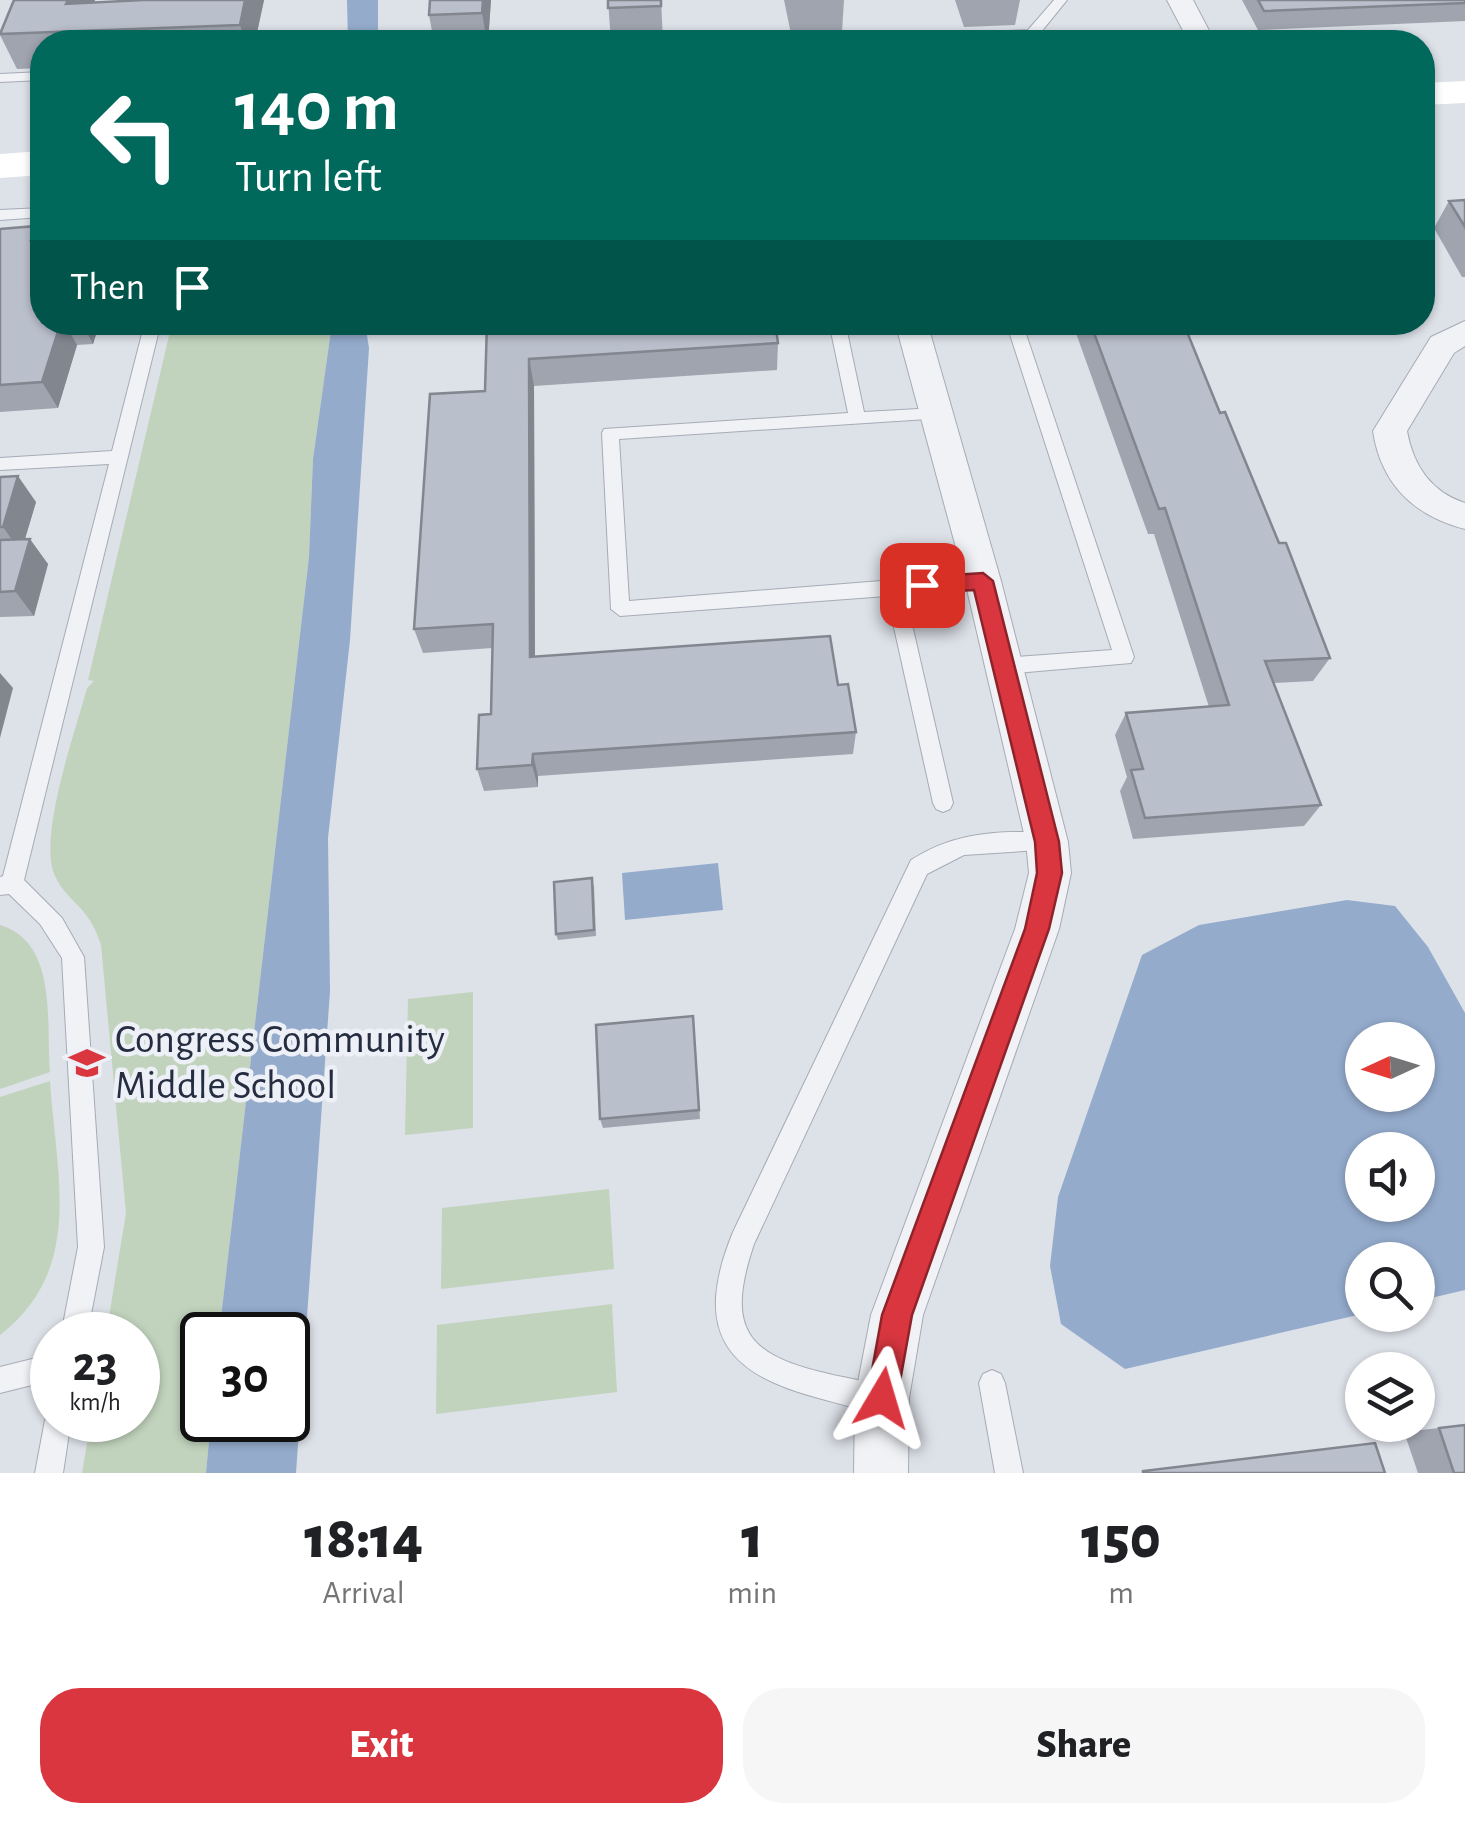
<!DOCTYPE html>
<style>
:root{--surface:#fff;--page:#f6f6f6;--text:#202124;--muted:#757577;--accent:#da3640}
body{margin:0;font-family:"Alegreya Sans",sans-serif;background:var(--page);color:var(--text);height:100vh;display:flex;flex-direction:column;font-size:38px;white-space:nowrap}
*{box-sizing:border-box;margin:0}
p{font-size:32px;color:var(--muted)}
.icon{flex:none;width:55px;height:55px;fill:none;stroke:currentColor;stroke-width:2;stroke-linecap:round;stroke-linejoin:round}
.map{position:relative;height:1473px;overflow:hidden}
.panel{display:flex;flex-direction:column;background:var(--surface);flex:1}
.panel>*{flex:none}
.guide{position:absolute;left:30px;top:30px;width:1405px;height:305px;border-radius:40px;box-shadow:0 2px 8px #0004;background:#00695c;color:#fff;overflow:hidden}
.needle{width:65px;rotate:266deg}
.fabs{position:absolute;left:1345px;top:1022px;display:grid;gap:20px}
.fabs a{display:grid;place-items:center;width:90px;height:90px;border-radius:50%;background:var(--surface);box-shadow:0 2px 8px #0004;font-size:50px}
.speed{position:absolute;left:30px;top:1312px;display:flex;gap:20px;font-size:50px;font-weight:700;text-align:center}
.speed>*{display:grid;place-content:center;width:130px;height:130px;border-radius:50%;background:var(--surface);box-shadow:0 2px 8px #0004;line-height:1}
.speed small{font-size:25px;font-weight:400}
.speed .limit{border:5px solid #111;border-radius:15px;background:#fff;color:#111}
.pin{position:absolute;display:grid;place-items:center;width:85px;height:85px;color:#fff;margin:-42px;border-radius:20px;box-shadow:0 5px 15px #0006}
.me{position:absolute;width:110px;margin:-55px;rotate:7deg;stroke-linejoin:round;filter:drop-shadow(0 0 8px #0008)}
.turn{display:flex;align-items:center;gap:35px;height:210px;padding:0 40px;font-size:45px}
.turn .icon{width:130px;height:130px;stroke-width:2.5}
.turn b{display:block;font-size:70px;line-height:85px}
.then{display:flex;align-items:center;height:95px;padding:0 40px;background:#0003;gap:20px;font-size:38px}
.eta{display:flex;justify-content:space-evenly;align-items:center;height:170px;text-align:center}
.eta b{font-size:60px;font-weight:800;line-height:70px}
.action{display:flex;gap:20px;margin-top:auto;padding:20px 40px}
.action a{flex:1;height:115px;border-radius:40px;background:var(--accent);color:#fff;font-size:40px;font-weight:800;line-height:115px;text-align:center}
.action a+a{background:var(--page);color:var(--text)}
.map>svg:first-child{display:block}
</style>
<div class="map">
<svg width="1465" height="1473" viewBox="0 0 1465 1473">
<rect width="100%" height="100%" fill="#dde1e8"/>
<path fill="#c1d3bd" d="M172 323H332L313 459 309 557 219 1335H202V1420H211L206 1473H82L91 1420H138V1335H106L126 1213 101 945C89 905 68 904 55 876 37 838 76 730 87 688L94 681 88 680Z
M0 925C58 942 46 1022 50 1072L0 1089Z
M473 992V1128L405 1135 408 999Z
M50 1081C56 1176 85 1269 0 1335V1097Z
M609 1189 614 1269 441 1289 442 1208Z
M612 1304 617 1392 436 1414 437 1325Z"/>
<path fill="#94abcc" fill-rule="evenodd" d="M347 0H378V42H348Z
M332 323H365L369 348 350 640 328 838 330 991 296 1473H206L211 1420H288V1335H219L309 557 313 459Z
M718 863 723 910 625 920 622 873Z
M1347 900 1395 906 1428 947 1465 1013V1290L1418 1301V1260H1362V1314L1125 1369 1061 1324 1050 1266 1058 1197 1142 955 1199 925ZM1362 1040H1418V1095H1362ZM1362 1150H1418V1205H1362Z"/>
<g fill="none" stroke-linecap="round" stroke-linejoin="round">
<defs>
<path id="service" d="M1054 0H1067L1037 37 1032 38 844 42 850 38 1028 30Z
M42 72V80L0 82V74Z
M42 208V217L0 220V210Z
M145 322H161L24 880 62 918 84 957 104 1247 87 1335H61L78 1247 62 958 40 924 9 894 0 895V877L3 876 109 464 0 470V458L112 451Z
M829 322H845L864 412 937 408 945 414 943 418 619 439 629 601 894 580 990 576 992 581 983 588 905 594 953 803 950 809 943 812 936 809 933 803 887 596 620 616 611 609 602 433 604 429 848 413Z
M1006 322H1022L1134 657 1131 663 1004 674 997 672 994 666 997 660 1004 658 1112 650Z
M1030 832 1054 835 1058 842 1054 849 964 855 927 874 754 1244C726 1327 744 1355 829 1374 849 1379 870 1381 889 1389L893 1398 889 1407C871 1415 841 1404 822 1399 723 1374 693 1330 733 1232L911 860C948 836 986 831 1030 832Z
M52 1354V1380L0 1393V1367Z
M992 1370 1001 1374 1005 1383 1023 1473H995L979 1383 983 1374Z
M52 1409V1420H71L63 1473H35L45 1420Z"/>
<path id="minor" d="M1167 0H1193L1215 42H1189Z
M1465 321V346L1454 353 1407 431C1413 465 1431 492 1465 503V529C1414 516 1381 484 1373 431L1431 337Z
M895 322H927L1001 581 1068 842 1071 873 1059 929 923 1315 909 1398 908 1473H854L855 1398 871 1315 1015 929 1029 873 1026 842 965 581Z"/>
</defs>
<use href="#service" stroke="#a6abb6" stroke-width="2"/>
<use href="#minor" stroke="#a6abb6" stroke-width="2"/>
<use href="#service" fill="#f0f2f6" fill-rule="evenodd"/>
<use href="#minor" fill="#f0f2f6" fill-rule="evenodd"/>
<path fill="#fff" fill-rule="evenodd" d="M1465 81V103L1422 105V83Z
M42 151V175L0 178V154Z"/>
</g>
<path fill="#a0a4af" d="M14 0H95L94 2 143 0H264L255 42H42V68L17 69 0 35Z
M491 0 488 42H434L429 15Z
M608 0H661L663 41 611 42Z
M784 0H844L842 32 791 34Z
M955 0H1020L1015 25 964 27Z
M1242 0H1465V21L1258 30Z
M1465 200V277H1462L1434 228 1449 201Z
M0 229 42 322H100L93 344 77 345 58 408 0 412Z
M487 322 778 343 777 370 534 386 535 657 838 685 856 732 853 754 538 776V787L484 791 477 769 491 714 492 648 423 653 414 629 485 391Z
M1072 322H1183L1220 413 1330 658 1313 681 1274 683 1321 805 1304 826 1133 839 1120 791 1127 777 1115 735 1126 713 1209 707 1154 534H1148Z
M0 477 36 502 25 539 48 564 34 616 0 617Z
M594 885 596 936 558 940 556 934Z
M693 1016 700 1119 603 1128 600 1119Z
M1465 1425V1473H1418L1404 1432Z"/>
<path fill="#82868f" d="M68 0H95L85 31 66 4Z
M245 0H264L255 42H246L240 25Z
M483 0H491L488 42H487L482 13Z
M36 226 42 238V261L31 240Z
M61 322H64L77 345 58 408 42 382Z
M81 322H100L93 344Z
M529 359 534 386 535 681 530 657Z
M18 476 36 502 21 552 3 527Z
M30 539 48 564 34 616 15 591Z
M0 673 13 688 0 738Z
M533 754 538 776V787L532 765Z"/>
<path fill="#babfcc" stroke="#82868f" stroke-width="2.5" d="M14 0H68L66 4 143 0H245L240 25 0 34Z
M430 0H483L482 13 429 15Z
M608 0H661V6L608 8Z
M1258 0H1465V3L1264 11Z
M1465 200V227L1449 201Z
M36 226 31 240H42V322H61L42 382 0 385V229Z
M487 322H775L778 343 529 359 530 657 830 636 838 685 848 684 856 732 533 754 532 765 477 769 479 715 491 714 493 624 414 629 430 394 485 391Z
M1090 322H1183L1220 413 1225 412 1279 543H1286L1330 658 1265 661 1321 805 1145 818 1131 770 1143 769 1126 713 1229 705 1165 508 1159 509Z
M18 476 3 527H0V477Z
M30 539 15 591 0 592V540Z
M592 878 594 930 556 934 554 882Z
M693 1016 699 1110 600 1119 596 1025Z
M1465 1425V1473H1454L1439 1428Z
M1375 1443 1385 1473H1143V1471Z"/>
<path fill="#da3640" stroke="#8e232a" stroke-width="2.5" d="M983 573 993 581 1059 842 1062 873 1049 929 912 1315 897 1398 893 1409 882 1413 871 1409 867 1398 882 1315 1025 929 1037 873 1035 842 974 590 922 593 911 585 922 577Z"/>
<defs>
<symbol id="school-bare" viewBox="-9 -9 18 18"><path d="M0-5L7-2L0 1L-7-2ZM-4 1L0 2.5L4 1V4Q0 6-4 4Z" fill="#da3640" stroke="#edf0f6" stroke-width="2.5" paint-order="stroke"/></symbol>
</defs>
<g fill-rule="evenodd">
<use href="#school-bare" x="62" y="1038" width="50" height="50"/>
</g>
<g text-anchor="middle" dominant-baseline="central" stroke-width="9" stroke-linejoin="round" paint-order="stroke">
<g font-size="40" fill="#252d40" stroke="#edf0f6" text-anchor="start">
<text x="115" y="1040">Congress Community<tspan x="115" dy="46">Middle School</tspan></text>
</g>
</g>
</svg>
<div class="fabs">
<a><svg class="needle" viewBox="-14 -14 28 28"><path d="M0-13l5 13h-10z" fill="#e53935"/><path d="M0 13l5-13h-10z" fill="#757577"/></svg></a>
<a><svg class="icon" aria-label="sound" viewBox="0 0 24 24"><path d="M4 9h4l5-4v14l-5-4H4zM17 9q2 3 0 6"/></svg></a>
<a><svg class="icon" aria-label="search" viewBox="0 0 24 24"><circle cx="10" cy="10" r="6"/><path d="M15 15l6 6"/></svg></a>
<a><svg class="icon" aria-label="layers" viewBox="0 0 24 24"><path d="M12 4l9 5-9 5-9-5zM3 14l9 5 9-5"/></svg></a>
</div>
<div class="speed"><div>23<small>km/h</small></div><div class="limit">30</div></div>
<div class="pin" style="left:922px;top:585px;background:#d93025"><svg class="icon" aria-label="arrive" viewBox="0 0 24 24"><path d="M6 21V4h12l-3 4 3 4H6"/></svg></div>
<svg class="me" style="left:882px;top:1398px" viewBox="-20 -20 40 40"><path d="M0-17L14 15 0 8-14 15z" fill="#da3640" stroke="#fff" stroke-width="4"/></svg>
<div class="guide">
<div class="turn"><svg class="icon" aria-label="left" viewBox="0 0 24 24"><path d="M17 20v-9H6M10 6l-5 5 5 5"/></svg><div><b>140 m</b>Turn left</div></div>
<div class="then">Then<svg class="icon" aria-label="arrive" viewBox="0 0 24 24"><path d="M6 21V4h12l-3 4 3 4H6"/></svg></div>
</div>
</div>
<section class="panel">
<div class="eta">
<div><b>18:14</b><p>Arrival</p></div>
<div><b>1</b><p>min</p></div>
<div><b>150</b><p>m</p></div>
</div>
<div class="action"><a>Exit</a><a>Share</a></div>
</section>
